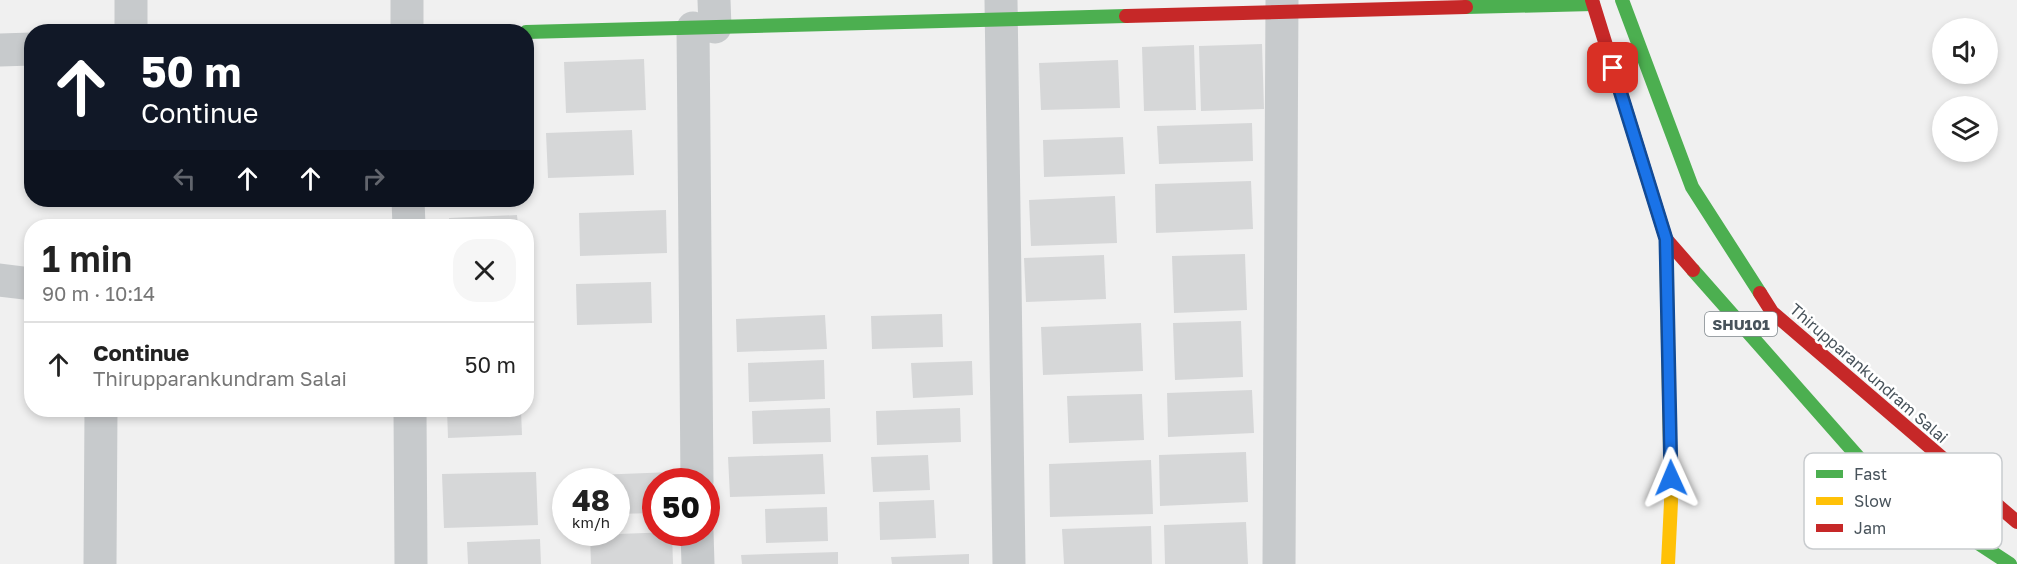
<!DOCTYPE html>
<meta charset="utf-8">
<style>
:root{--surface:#fff;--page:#f6f6f6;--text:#222;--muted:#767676;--line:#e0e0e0}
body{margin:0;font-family:"Golos Text",sans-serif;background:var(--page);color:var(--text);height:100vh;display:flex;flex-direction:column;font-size:22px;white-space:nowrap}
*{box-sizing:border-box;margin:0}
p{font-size:20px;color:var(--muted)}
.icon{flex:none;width:33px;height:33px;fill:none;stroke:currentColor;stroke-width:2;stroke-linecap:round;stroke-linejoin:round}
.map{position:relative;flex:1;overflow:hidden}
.sheet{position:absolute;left:24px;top:219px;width:510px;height:198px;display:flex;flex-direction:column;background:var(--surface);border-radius:24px;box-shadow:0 3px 9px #0003}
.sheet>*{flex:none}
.hud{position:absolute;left:24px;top:24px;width:510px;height:183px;border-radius:24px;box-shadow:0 3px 9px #0003;background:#111827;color:#fff;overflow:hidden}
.fabs{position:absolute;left:1932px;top:18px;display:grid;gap:12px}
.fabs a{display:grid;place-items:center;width:66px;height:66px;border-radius:50%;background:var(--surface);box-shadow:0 3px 9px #0003;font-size:30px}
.speed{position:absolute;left:552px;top:468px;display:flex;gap:12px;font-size:30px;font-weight:700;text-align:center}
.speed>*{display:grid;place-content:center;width:78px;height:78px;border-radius:50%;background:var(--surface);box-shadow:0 3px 9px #0003;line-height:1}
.speed small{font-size:15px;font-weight:400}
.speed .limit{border:9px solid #d22;background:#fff;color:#111}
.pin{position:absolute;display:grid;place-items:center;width:51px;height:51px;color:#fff;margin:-26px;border-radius:12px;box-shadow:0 3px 9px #0006}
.me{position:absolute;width:66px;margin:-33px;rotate:359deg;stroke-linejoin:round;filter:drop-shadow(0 0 4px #0008)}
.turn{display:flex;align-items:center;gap:21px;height:126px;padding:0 18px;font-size:27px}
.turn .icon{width:78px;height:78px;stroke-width:2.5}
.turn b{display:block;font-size:42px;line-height:51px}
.lanes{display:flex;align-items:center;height:57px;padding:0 18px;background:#0003;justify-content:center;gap:30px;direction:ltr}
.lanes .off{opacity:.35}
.round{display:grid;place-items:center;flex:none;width:63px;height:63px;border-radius:24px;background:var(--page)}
.summary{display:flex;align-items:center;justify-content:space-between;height:102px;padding:0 18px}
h1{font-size:36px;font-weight:600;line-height:45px}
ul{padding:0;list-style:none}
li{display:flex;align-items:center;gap:18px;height:84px;padding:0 18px;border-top:2px solid var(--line)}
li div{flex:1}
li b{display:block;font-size:22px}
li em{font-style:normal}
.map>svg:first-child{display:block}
</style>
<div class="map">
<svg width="2017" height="564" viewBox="0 0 2017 564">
<rect width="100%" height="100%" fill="#f0f0f0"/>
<path fill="#d6d7d8" d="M1262 44 1264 109 1201 111 1199 46Z
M1194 45 1196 110 1144 111 1142 47Z
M644 59 646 110 566 113 564 62Z
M1118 60 1120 108 1041 110 1039 63Z
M1252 123 1253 161 1159 164 1157 126Z
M632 130 634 175 548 178 546 133Z
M1123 137 1125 174 1044 177 1043 140Z
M1251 181 1253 229 1156 233 1155 184Z
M1115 196 1117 243 1031 246 1029 200Z
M666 210 667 253 580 256 579 213Z
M517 215 518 226H449V218Z
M1245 254 1247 310 1174 313 1172 256Z
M1104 255 1106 299 1026 302 1024 258Z
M651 282 652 323 577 325 576 284Z
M942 314 943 347 872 349 871 316Z
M825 315 827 349 737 352 736 319Z
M1241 321 1243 377 1175 380 1173 323Z
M1141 323 1143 371 1043 375 1041 327Z
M824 360 825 399 749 402 748 363Z
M972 361 973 395 913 398 911 363Z
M1252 390 1254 433 1168 437 1167 393Z
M1142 394 1144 440 1069 443 1067 396Z
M830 408 831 442 753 444 752 411Z
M960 408 961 442 877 445 876 411Z
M447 410H521L522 435 448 438Z
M1246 452 1248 502 1160 506 1159 455Z
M823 454 825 494 730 497 728 457Z
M928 455 930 490 873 492 871 457Z
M1151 460 1153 514 1050 517 1049 464Z
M536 472 538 525 444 528 442 474Z
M673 472V482H656V513L616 514V482H569V476Z
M934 500 936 538 880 540 879 502Z
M827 507 828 541 766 543 765 509Z
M1246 522 1248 564H1165L1164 525Z
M1151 526 1152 564H1064L1062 529Z
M672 532 673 564H591L590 535Z
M540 539 541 564H468L467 542Z
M838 552V564H742L741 555Z
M969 554V564H892L891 557Z"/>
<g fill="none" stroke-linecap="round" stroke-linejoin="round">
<path stroke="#c7cacc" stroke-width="33" d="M131 0V32
M407 0V32
M714 0 715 27
M1001 0 1009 564
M693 28 697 482
M0 50 32 49
M408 200 409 226
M0 280 32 284
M410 410 411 564
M697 532 698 564
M100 564 101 410
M1279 564 1282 0"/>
<path stroke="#4caf50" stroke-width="14" d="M1622 0 1692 187 1760 293
M1466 7 1593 4
M526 32 1126 16
M1693 270 1874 475 2010 564"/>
<path stroke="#ffc107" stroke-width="14" d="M1666 239 1671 502 1668 564"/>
<path stroke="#c62828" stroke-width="14" d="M1592 0 1666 239 1693 270
M1126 16 1466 7
M1760 293 1772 312 2017 522"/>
</g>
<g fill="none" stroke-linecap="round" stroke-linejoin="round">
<defs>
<path id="route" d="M1613 68 1666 239 1671 478"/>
</defs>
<use href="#route" stroke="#114b97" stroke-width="15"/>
<use href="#route" stroke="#1a73e8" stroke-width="10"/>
</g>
<g text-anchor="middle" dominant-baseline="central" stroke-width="5" stroke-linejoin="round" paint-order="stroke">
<rect fill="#fff" stroke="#7f878c" stroke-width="1.5" x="1705" y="312" width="72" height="24" rx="4.5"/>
<g font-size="15" font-weight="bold" fill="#48535b">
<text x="1741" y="324">SHU101</text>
</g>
<g font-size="16" fill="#48535b" stroke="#fff">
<text transform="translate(1869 373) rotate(41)">Thirupparankundram Salai</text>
</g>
</g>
<rect x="1804" y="453" width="198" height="96" rx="9" fill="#fff" stroke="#c8cbce" stroke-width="1.5"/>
<rect x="1816" y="470" width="27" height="8" fill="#4caf50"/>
<rect x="1816" y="497" width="27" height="8" fill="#ffc107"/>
<rect x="1816" y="524" width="27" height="8" fill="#c62828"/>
<g font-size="16" fill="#48535b">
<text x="1854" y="480">Fast</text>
<text x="1854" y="507">Slow</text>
<text x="1854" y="534">Jam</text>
</g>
</svg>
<div class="fabs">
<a><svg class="icon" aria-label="sound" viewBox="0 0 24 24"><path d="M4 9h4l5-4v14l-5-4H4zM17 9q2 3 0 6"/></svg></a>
<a><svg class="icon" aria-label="layers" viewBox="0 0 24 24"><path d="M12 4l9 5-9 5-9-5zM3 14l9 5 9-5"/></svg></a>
</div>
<div class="speed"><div>48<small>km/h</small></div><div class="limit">50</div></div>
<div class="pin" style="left:1613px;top:68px;background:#d93025"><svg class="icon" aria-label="arrive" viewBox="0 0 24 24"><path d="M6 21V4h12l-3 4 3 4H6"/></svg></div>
<svg class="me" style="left:1671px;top:478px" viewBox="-20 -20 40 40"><path d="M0-17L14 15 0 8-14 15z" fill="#1a73e8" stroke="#fff" stroke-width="4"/></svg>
<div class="hud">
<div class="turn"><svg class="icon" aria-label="ahead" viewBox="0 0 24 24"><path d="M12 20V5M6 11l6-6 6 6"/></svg><div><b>50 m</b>Continue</div></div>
<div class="lanes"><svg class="icon off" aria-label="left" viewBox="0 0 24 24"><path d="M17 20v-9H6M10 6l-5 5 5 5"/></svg><svg class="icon" aria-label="ahead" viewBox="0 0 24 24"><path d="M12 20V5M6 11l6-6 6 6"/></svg><svg class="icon" aria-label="ahead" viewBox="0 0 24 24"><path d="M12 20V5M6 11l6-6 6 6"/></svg><svg class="icon off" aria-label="right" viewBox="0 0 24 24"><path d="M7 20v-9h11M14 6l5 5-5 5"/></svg></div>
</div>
<section class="sheet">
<div class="summary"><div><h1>1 min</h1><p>90 m · 10:14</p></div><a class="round"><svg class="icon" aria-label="close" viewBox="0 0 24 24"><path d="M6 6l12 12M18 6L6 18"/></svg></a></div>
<ul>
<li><svg class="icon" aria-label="ahead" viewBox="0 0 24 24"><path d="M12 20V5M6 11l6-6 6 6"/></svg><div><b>Continue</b><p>Thirupparankundram Salai</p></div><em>50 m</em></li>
</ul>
</section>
</div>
